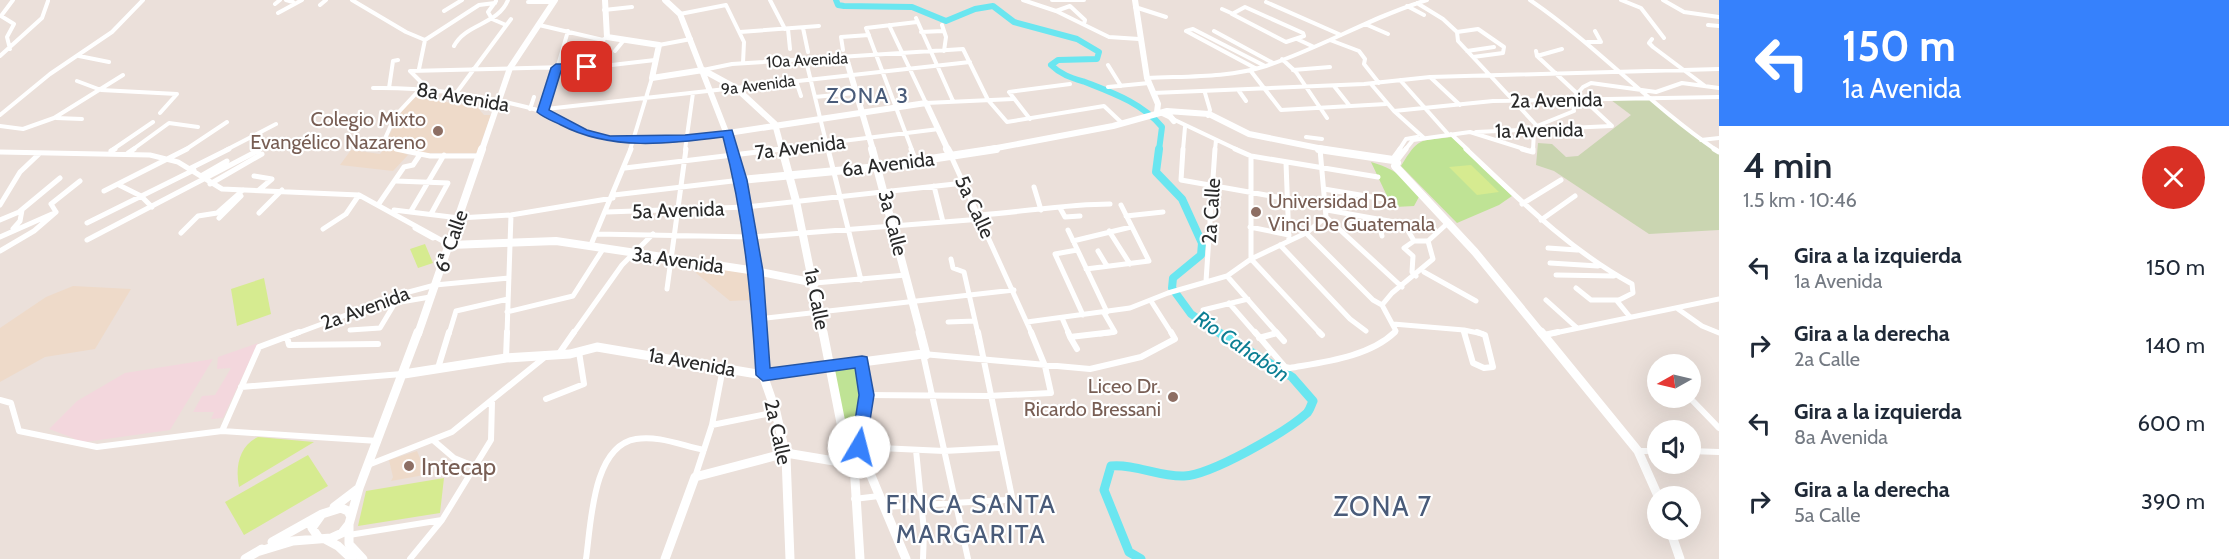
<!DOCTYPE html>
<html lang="es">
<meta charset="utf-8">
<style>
:root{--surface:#fff;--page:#f6f6f7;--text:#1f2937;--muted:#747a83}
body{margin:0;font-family:Cabin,sans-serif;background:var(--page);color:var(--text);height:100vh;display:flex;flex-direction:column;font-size:22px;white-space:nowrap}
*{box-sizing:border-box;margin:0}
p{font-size:20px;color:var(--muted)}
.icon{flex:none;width:33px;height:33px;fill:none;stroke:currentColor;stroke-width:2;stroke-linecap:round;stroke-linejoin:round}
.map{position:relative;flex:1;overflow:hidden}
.sheet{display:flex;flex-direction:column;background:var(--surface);width:510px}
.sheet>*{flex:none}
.banner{background:#3681fc;color:#fff;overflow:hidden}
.needle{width:39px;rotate:262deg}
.fabs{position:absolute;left:1647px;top:354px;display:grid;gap:12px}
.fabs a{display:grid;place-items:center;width:54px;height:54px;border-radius:50%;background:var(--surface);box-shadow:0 6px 24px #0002;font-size:30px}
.pin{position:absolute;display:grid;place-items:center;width:51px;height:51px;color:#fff;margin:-26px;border-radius:12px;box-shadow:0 3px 9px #0006}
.me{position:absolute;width:66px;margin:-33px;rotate:8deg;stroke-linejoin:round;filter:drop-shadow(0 0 4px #0008)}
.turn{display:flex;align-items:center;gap:21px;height:126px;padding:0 24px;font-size:27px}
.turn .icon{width:78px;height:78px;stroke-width:2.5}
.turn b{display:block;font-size:42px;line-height:51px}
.round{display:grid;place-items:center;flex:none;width:63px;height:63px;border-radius:32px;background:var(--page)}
.summary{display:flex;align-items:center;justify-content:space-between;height:102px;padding:0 24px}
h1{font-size:36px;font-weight:600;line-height:45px}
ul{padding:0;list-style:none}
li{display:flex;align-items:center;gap:18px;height:78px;padding:0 24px}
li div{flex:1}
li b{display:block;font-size:22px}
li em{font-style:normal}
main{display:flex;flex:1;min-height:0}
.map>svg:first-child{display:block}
</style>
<main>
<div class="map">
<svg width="1719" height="559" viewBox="0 0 1719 559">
<rect width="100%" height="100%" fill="#ebe0da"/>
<path fill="#eedac9" d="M416 97 469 106 478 108 484 115H491L477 153H409L386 141 403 109Z
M387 145 408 155 393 171 340 165 351 150 380 154Z
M699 264 750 272 751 300 730 301 696 273Z
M73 286 131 289 95 349 45 357 0 382V328L46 297Z
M417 451 422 463 435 473 391 481 393 477 389 460Z"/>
<path fill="#f3d7dd" d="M258 343 223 418 211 419 214 412H193L202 396 215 395 231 368 217 369 218 357Z
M213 359 170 430 78 443 73 438 49 429 77 401 125 373Z"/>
<path fill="#bfe395" d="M1452 137 1512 196 1499 205 1457 223 1401 166C1419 137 1418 141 1452 137Z
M1371 162C1393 168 1404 177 1420 195L1414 206 1395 207 1387 196Z
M858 366 863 386 858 423 845 424 834 370Z"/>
<path fill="#cad5b1" d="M1649 99 1681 126 1719 153V230L1649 234 1554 171 1536 165 1538 143 1552 144 1566 157 1578 156 1631 115 1611 100Z"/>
<path fill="#d6eb90" d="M1471 165 1499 192 1477 195 1449 167Z
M425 244 433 263 418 268 410 249Z
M264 278 271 314 237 326 231 289Z
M258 437 314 442 239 487C235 467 239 446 258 437Z
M308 455 328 486 244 535 225 502Z
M444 478 440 513 358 526 366 491Z"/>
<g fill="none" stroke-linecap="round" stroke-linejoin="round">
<path stroke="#6ae6f0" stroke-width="6" d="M836 0 838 5 844 6 912 7 946 21 975 9 993 6 1014 22 1077 39 1099 52 1097 59 1058 60 1051 65C1061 75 1072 78 1085 82 1113 93 1142 103 1162 127L1159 150"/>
<path stroke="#6ae6f0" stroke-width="8" d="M1159 149 1156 172 1182 199 1202 243 1201 255 1173 278 1172 288 1191 314 1221 334"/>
<path stroke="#6ae6f0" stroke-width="9" d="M1141 559 1129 552 1104 490 1111 466C1136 464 1159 477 1184 476 1211 475 1286 432 1307 413 1310 410 1311 405 1313 401L1292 377 1218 332"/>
<path stroke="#fff" stroke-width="4" d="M286 0 293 2
M352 0 406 32 425 40
M770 0 785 29
M1023 0 1056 11
M1052 0H1084
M1530 0C1596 45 1650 105 1716 150
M1621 0 1641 8 1664 38
M1663 0 1684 12 1719 17
M496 1 488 12 492 19 506 25
M528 2H553
M1266 2 1341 35
M1417 3 1443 19 1457 32 1458 41 1537 126 1534 131 1533 150
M275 4 280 0
M320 5 326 0
M1407 6 1424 15
M1135 7 1166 17
M1245 7 1303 33 1304 36 1286 42 1232 14Z
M1222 9 1231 13
M604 10 632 7
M444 11 462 0
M278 13 302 0
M680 14 726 5 744 42 743 63
M916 18 953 101
M1084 24 1085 20 1070 6 1056 11 1109 37 1139 39
M1365 24 1388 34
M539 25 603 40
M889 25 926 103 1013 99
M942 25 946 37 944 51
M1708 25 1719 26
M803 28 808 52
M788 29 790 49
M1186 31 1193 29 1265 66
M1186 31 1255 68
M1214 31 1273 63
M740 32 819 26
M921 32 943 31
M1457 32 1478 29 1504 47 1503 53 1473 57
M1297 39 1314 47
M1652 39 1649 43 1653 47 1705 86
M1330 40 1359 51 1365 59 1364 64 1379 83
M1587 42H1601L1595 31
M659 45 691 39
M454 46C466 23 498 25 508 0
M10 49 7 37 14 24 1 16 13 0
M843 50 841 37 869 35
M615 51 624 40
M1467 51 1494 47
M0 56 42 18 48 1
M79 56 109 62
M1537 56 1562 49
M1282 59 1296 72 1327 118
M806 61 828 150
M1108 65 1121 86
M587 67 591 51 604 39
M419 69 425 40 479 5 495 3
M703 70 732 64 963 49 988 100 1007 122 1104 106 1123 124
M1250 70 1281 110 1386 104
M1293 70 1330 67
M1430 77 1460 105
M1147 78C1186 76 1228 78 1266 66 1321 48 1371 17 1427 0
M1400 80 1448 134
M77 81 101 90 177 94 160 113
M796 81 801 96
M1371 84 1394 111 1424 138
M1334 86 1349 105
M1108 87 1149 83
M373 88C432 87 484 95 541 111 564 118 583 135 609 139 641 144 695 137 728 133
M389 88 393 61 398 60
M1239 91 1246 101
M457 92 511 19
M1153 93 1364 84 1430 77 1719 69
M1205 93 1210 110 1208 116
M815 97 855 93
M530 109 534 97
M546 109 970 62
M545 110 568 31
M1394 111 1493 101 1719 97
M1158 112 1238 150
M0 115 50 74 112 32 143 0
M56 118 82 119
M1030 119 1009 92 1070 84
M0 126 23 129 54 118 123 75
M1537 126 1574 111 1572 100 1583 87 1591 83 1656 92 1682 83 1719 88
M1476 132 1612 126 1537 56 1536 51
M1451 134 1468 150
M1306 137 1322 139
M1701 140 1719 138
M112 150 153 122
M132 150 169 123 198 127
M185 150 227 122
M226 150 276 124
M401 150 383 143 395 116 422 87 421 82 410 71 603 66 655 60
M630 150 652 78
M685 150 693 93
M770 150 939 129
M912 150 866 28 917 22
M1183 150 1185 127
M1215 150 1216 140
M1399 150 1406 139 1417 137
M1405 150 1413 140 1470 132 1527 150"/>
<path stroke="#fff" stroke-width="5" d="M396 149 430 156H479
M828 149 861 280
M911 149 916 161
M1183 149 1181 180 1288 199
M1235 149 1251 156 1378 177
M1466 149C1518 198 1568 249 1632 284L1633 293 1617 301 1630 317
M1522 149 1533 152V149
M1714 149 1719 152
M111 151 115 149
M0 152 150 155 178 162 222 189 359 195 450 245
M128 153 134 149
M951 156 1032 334
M1251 156V259L1321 334
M1392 160 1400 149
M1396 162 1406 149
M1286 163 1289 241
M191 168 229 149
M625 168 782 149
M201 176 227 161
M254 176 272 179 259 190
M396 181 448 183 431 214
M210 184 262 154
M119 185 141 196 152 207
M934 186 943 222
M1034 187 1041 210
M1324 189 1390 200
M104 191 187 149
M614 195 741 180
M1522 204 1561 180
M0 205 20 172 39 154
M378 205 404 167 413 165 419 156
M1060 208 1065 217 1080 216
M394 210 459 218 511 215 613 198
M1327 210 1400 223 1406 227 1414 241H1428
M411 211 444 155
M56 212 51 204 80 181
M607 212 746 207 964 183
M259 213 282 190
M980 215C1023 212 1067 204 1110 204
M1126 216 1163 212
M1326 217 1402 287
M219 218 241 196
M0 220 19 212 60 178
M1378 220 1382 236
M1541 220 1575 196
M87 223 194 170
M1250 227 1289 235
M415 228 433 238
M13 229 20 221 22 210
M323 229 346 214 359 195
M1068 230 1107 312
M1109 231 1130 264
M181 233 198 216 217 213 243 190
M1306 233 1373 300 1382 305
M597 234 751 237 982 219
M0 237 52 214
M87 240 259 150
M1073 241 1131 227
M1414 241 1404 248 1413 256 1412 272 1416 276
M1280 245 1350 319 1366 331
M590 247 631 149
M1548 248 1577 250
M1077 250 1055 254 1083 315
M0 251 34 231 56 212
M1098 251 1107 266
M951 259 953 268 964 272 978 334
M1550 263 1598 266
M1086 269 1149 261 1121 205
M1424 272 1476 301
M1556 275 1614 276
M1227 276 1278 334
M1206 281 1215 149
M815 283 906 275
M1576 288 1591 300H1618
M667 289 686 149
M1546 300 1576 327
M1151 301 1172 334
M1229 303 1256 334
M1678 309 1702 326 1719 333
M1203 310 1248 299
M507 312 573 296 603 249
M1062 318 1069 334
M758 319 1014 290
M948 322 975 321
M1027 322 1130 308 1168 293 1227 276 1251 259 1306 233 1326 217 1320 149
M1393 324 1464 330
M350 330 380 328 395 303 430 297
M1464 330 1483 334
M1464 330 1465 334
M295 334 405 293 435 285 509 278
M449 334 456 311 508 299
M507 334 511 215
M573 334 622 265 653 234
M1100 334 1115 332 1104 313
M1274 334 1277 333
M1393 334 1396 331 1382 305 1392 293 1433 259 1428 241 1449 222
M1550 334 1719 299"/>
<path stroke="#fff" stroke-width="6" d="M1068 332 1070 337 1113 332
M1255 332 1285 367 1290 368C1324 362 1369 357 1395 332
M1276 332 1284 341
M1319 332 1322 335
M1464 332 1473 363 1484 368 1493 367 1485 335 1477 332
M1544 335 1558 332
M287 337 289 345 378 344
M1070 337 1077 349
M1259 338 1277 333
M558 355 574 332
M506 358 507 332
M438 368 449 332
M241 387 402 374
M867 395 988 396 1051 393 1045 366 1031 332
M1690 398 1719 428
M546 399 584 384 579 352
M0 400 11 403 19 431 97 447 222 431 378 441
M712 425 776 412
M842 428 862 427
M222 431 259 347 299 332
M433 440 454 458 476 467
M859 447 944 451 999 448
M916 450 924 531 923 559
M1638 451H1658
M1690 451 1719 452
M368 465 452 432 545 357
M695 477 712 425 723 368
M854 499 879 496
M884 507 1005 500 1012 497 978 332
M349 535 442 520
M410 559 442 520 491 440 492 402
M586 559C591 525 592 446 636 439 658 435 683 446 704 450
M968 559 923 354 1090 369 1141 357 1175 339 1171 332"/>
<path stroke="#fff" stroke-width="6" d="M605 0 607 37 659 45 652 78 703 70 736 88 775 124 782 150
M665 0 680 14 733 150
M1135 0 1147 78 1158 104 1157 112
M846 58 873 150
M1168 114 1174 121
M728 133 926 103 948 150
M482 150 510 68 555 0
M986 150 1113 126 1167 111 1209 114 1249 134 1328 150"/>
<path stroke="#fff" stroke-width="8" d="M732 149C749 209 756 271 760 334
M782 149 796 201 823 334
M872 149 921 334
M947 149 951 156
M1319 149 1393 160 1397 163 1395 166 1475 252 1542 334
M741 180 878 167 996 149
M450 245 556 241 756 271 815 283
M418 334 482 149"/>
<path stroke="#fff" stroke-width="9" d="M760 332 763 375 776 412 786 457 790 559
M823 332 842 428 854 464 860 559
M920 332 926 355
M1541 332 1638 451 1658 496
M862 361 867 395 859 447 906 559
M404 374 506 358 570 354 597 347 763 375 923 354
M334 507 359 488
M349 524V544L363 559
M1670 530 1680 559
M319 538 312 528 322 514 341 508 348 511 351 517
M325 539 338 546 352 559
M272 542 322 514
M260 551 293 541 331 538 342 533 349 524 359 488 418 332
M245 559 262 549
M665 559 695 477 786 453 846 463"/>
</g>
<path fill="#3681fc" stroke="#2354a4" stroke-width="1.5" d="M556 64H587L592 67 587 70 561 71 549 110 587 130 610 136 685 135 732 130 747 180 763 271 770 368 862 356 867 357 874 395 865 452H854L851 447 859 395 855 368 763 381 756 375C751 293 744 216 723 137 669 144 611 151 561 125 553 121 544 118 537 112L551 68Z"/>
<g fill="#8d6e63" stroke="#fff" stroke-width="2">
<circle cx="438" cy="131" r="6"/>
<circle cx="1256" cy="212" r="6"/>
<circle cx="1173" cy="397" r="6"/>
<circle cx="409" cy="466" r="6"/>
</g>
<g text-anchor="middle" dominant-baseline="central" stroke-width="4.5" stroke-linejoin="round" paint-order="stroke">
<g font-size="16" fill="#292929" stroke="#fff">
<text transform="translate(807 60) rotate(-3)">10a Avenida</text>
<text transform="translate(758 85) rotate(-7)">9a Avenida</text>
</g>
<g font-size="20" fill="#292929" stroke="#fff">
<text transform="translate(463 97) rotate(10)">8a Avenida</text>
<text transform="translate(1556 100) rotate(-1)">2a Avenida</text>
<text transform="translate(1539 130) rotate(-1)">1a Avenida</text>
<text transform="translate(800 147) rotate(-7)">7a Avenida</text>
<text transform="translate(888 164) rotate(-7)">6a Avenida</text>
<text transform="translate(975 207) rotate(65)">5a Calle</text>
<text transform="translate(678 210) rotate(-2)">5a Avenida</text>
<text transform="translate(1211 211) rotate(-86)">2a Calle</text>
<text transform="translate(893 223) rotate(76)">3a Calle</text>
<text transform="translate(451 241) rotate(-71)">6ª Calle</text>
<text transform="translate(678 260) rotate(8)">3a Avenida</text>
<text transform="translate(817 299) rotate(79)">1a Calle</text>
<text transform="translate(365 308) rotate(-20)">2a Avenida</text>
<text transform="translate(692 362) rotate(10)">1a Avenida</text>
<text transform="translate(778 432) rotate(78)">2a Calle</text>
</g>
<g font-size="20" fill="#785e54" stroke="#fff" text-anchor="end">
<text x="426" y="119">Colegio Mixto<tspan x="426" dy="23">Evangélico Nazareno</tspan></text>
<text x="1268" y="201" text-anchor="start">Universidad Da<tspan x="1268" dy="23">Vinci De Guatemala</tspan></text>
<text x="1161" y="386">Liceo Dr.<tspan x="1161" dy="23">Ricardo Bressani</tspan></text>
</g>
<g font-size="21" font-style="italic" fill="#0b7e93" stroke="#fff">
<text transform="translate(1242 346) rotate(34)">Río Cahabón</text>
</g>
<g font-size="22" letter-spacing="1.5" fill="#495b79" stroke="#fff">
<text x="868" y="95">ZONA 3</text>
</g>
<g font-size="24" fill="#785e54" stroke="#fff" text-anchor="start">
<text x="421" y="466">Intecap</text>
</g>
<g font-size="26" letter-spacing="1.5" fill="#495b79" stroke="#fff">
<text x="971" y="504">FINCA SANTA<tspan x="971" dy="30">MARGARITA</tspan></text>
</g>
<g font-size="27" letter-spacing="1.5" fill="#495b79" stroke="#fff">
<text x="1383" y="506">ZONA 7</text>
</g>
</g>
</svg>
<div class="fabs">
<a><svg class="needle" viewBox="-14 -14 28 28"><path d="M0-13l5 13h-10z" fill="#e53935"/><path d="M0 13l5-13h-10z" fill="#747a83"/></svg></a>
<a><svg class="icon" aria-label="sound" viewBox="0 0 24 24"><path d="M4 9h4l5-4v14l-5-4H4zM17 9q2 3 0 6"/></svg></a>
<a><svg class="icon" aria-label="search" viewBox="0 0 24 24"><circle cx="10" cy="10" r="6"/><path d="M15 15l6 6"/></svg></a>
</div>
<div class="pin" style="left:587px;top:67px;background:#d93025"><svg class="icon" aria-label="arrive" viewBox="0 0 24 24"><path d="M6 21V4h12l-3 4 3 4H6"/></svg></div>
<svg class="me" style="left:859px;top:447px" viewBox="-20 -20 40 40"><circle r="19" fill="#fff"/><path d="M0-13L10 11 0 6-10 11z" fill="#3681fc"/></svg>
</div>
<section class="sheet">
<div class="banner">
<div class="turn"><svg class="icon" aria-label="left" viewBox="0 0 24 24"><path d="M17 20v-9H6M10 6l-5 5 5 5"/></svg><div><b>150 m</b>1a Avenida</div></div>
</div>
<div class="summary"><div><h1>4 min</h1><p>1.5 km · 10:46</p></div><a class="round" style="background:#d93025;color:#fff"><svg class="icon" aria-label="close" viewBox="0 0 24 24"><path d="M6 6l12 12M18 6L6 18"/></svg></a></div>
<ul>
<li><svg class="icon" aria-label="left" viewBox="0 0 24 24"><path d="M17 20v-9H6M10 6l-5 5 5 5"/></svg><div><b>Gira a la izquierda</b><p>1a Avenida</p></div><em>150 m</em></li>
<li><svg class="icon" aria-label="right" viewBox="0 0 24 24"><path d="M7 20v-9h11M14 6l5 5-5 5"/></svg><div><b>Gira a la derecha</b><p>2a Calle</p></div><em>140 m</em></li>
<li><svg class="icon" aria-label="left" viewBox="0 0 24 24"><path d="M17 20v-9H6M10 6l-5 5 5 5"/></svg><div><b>Gira a la izquierda</b><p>8a Avenida</p></div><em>600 m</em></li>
<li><svg class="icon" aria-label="right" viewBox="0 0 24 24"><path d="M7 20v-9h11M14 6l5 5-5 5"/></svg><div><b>Gira a la derecha</b><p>5a Calle</p></div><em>390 m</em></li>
</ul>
</section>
</main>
